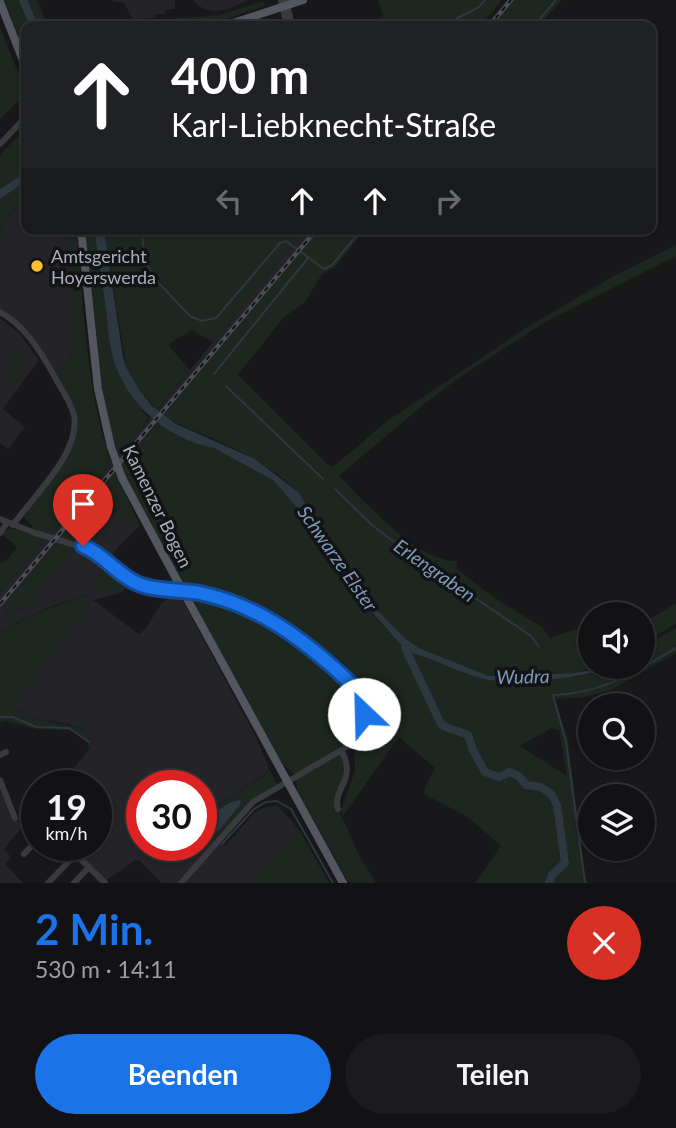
<!DOCTYPE html>
<html lang="de">
<meta charset="utf-8">
<style>
:root{--surface:#121214;--page:#1b1b1d;--text:#f1f3f6;--muted:#9c9ea0;--line:#313234;--accent:#1a73e8}
body{margin:0;font-family:Lato,sans-serif;background:var(--page);color:var(--text);height:100vh;display:flex;flex-direction:column;font-size:26px;white-space:nowrap}
*{box-sizing:border-box;margin:0}
p{font-size:23px;color:var(--muted)}
.icon{flex:none;width:38px;height:38px;fill:none;stroke:currentColor;stroke-width:2;stroke-linecap:round;stroke-linejoin:round}
.map{position:relative;height:883px;overflow:hidden}
.drawer{display:flex;flex-direction:column;background:var(--surface);flex:1}
.drawer>*{flex:none}
.banner{position:absolute;left:21px;top:21px;width:635px;height:214px;border-radius:14px;box-shadow:0 2px 5px #0004,0 0 0 2px var(--line);background:#202124;color:#fff;overflow:hidden}
.buttons{position:absolute;left:578px;top:602px;display:grid;gap:14px}
.buttons a{display:grid;place-items:center;width:77px;height:77px;border-radius:50%;background:var(--surface);box-shadow:0 2px 5px #0004,0 0 0 2px var(--line);font-size:35px}
.speed{position:absolute;left:21px;top:770px;display:flex;gap:14px;font-size:35px;font-weight:700;text-align:center}
.speed>*{display:grid;place-content:center;width:91px;height:91px;border-radius:50%;background:var(--surface);box-shadow:0 2px 5px #0004,0 0 0 2px var(--line);line-height:1}
.speed small{font-size:18px;font-weight:400}
.speed .limit{border:10px solid #d22;background:#fff;color:#111}
.pin{position:absolute;display:grid;place-items:center;width:60px;height:60px;color:#fff;margin:-72px -30px;border-radius:50% 50% 50% 0;rotate:-45deg;box-shadow:0 0 7px #0007}
.pin .icon{rotate:45deg}
.me{position:absolute;width:77px;margin:-38px;rotate:336deg;stroke-linejoin:round;filter:drop-shadow(0 0 5px #0008)}
.turn{display:flex;align-items:center;gap:24px;height:147px;padding:0 35px;font-size:32px}
.turn .icon{width:91px;height:91px;stroke-width:2.5}
.turn b{display:block;font-size:49px;line-height:60px}
.lanes{display:flex;align-items:center;height:66px;padding:0 35px;background:#0003;justify-content:center;gap:35px;direction:ltr}
.lanes .off{opacity:.35}
.round{display:grid;place-items:center;flex:none;width:74px;height:74px;border-radius:37px;background:var(--page)}
.headline{display:flex;align-items:center;justify-content:space-between;height:119px;padding:0 35px}
h1{font-size:42px;font-weight:700;line-height:52px;color:var(--accent)}
.button{display:flex;gap:14px;margin-top:auto;padding:14px 35px}
.button a{flex:1;height:80px;border-radius:42px;background:var(--accent);color:#fff;font-size:28px;font-weight:700;line-height:80px;text-align:center}
.button a+a{background:var(--page);color:var(--text)}
.map>svg:first-child{display:block}
</style>
<div class="map">
<svg width="676" height="883" viewBox="0 0 676 883">
<rect width="100%" height="100%" fill="#18181b"/>
<path fill="#242428" d="M113 0H175V9L165 10V14H155V18L132 19 124 2H113Z
M193 0H248L229 9 214 11 202 8Z
M16 207H26V229H65L74 302 73 349 58 380 26 329 0 309V238H4L3 222Z
M306 229H319L3 608 7 617 33 603 35 597 78 545 83 546 98 528 118 509 137 529 118 547 108 562 133 581 121 593 93 600 139 634 145 629 162 603 178 592 256 737 269 769 265 774 201 816V786H142V845H201V822L217 842 225 846 254 813 266 807 278 806 300 831 251 883H162L139 860H135L104 882 67 845H96V786H60L89 749 93 742 90 734 83 729 68 724 34 718 14 707 92 600 85 601 86 595 55 605 17 622 0 632V593L163 403Z
M0 318 19 333 39 360 3 409 25 427 8 449 0 443Z
M0 780 19 822 23 826 4 849 11 857 5 864 23 883H0Z"/>
<path fill="#1d261f" fill-rule="evenodd" d="M4 0H37L48 26H26V56Z
M378 0H502L480 26H366L383 16Z
M513 0H562L538 26H491Z
M264 1 265 6 206 26H162L176 18 216 16Z
M0 27 26 93 0 119Z
M26 129V207H15L3 222 4 238H0V156L5 149Z
M65 229H76C84 305 86 392 111 463L50 536 33 532 32 525 20 513 66 451 74 416 58 380 73 349 74 302Z
M85 229H94L113 356 144 413 150 418 118 455 107 418 102 387Z
M104 229H306L213 342 191 330 168 345 190 370 157 410 140 391 126 367Z
M319 229H366L334 268 322 274 305 302 284 317 238 375 326 463 333 467 387 421 526 328 612 277 676 245V256L547 321 463 375 424 404 339 476C365 502 419 563 458 561L456 568 496 599 542 627 550 638 575 629 590 633V667H600L575 673 489 676 419 648 406 639 365 598 298 492C273 468 245 453 214 439 196 431 180 427 164 415Z
M25 347 27 349 20 361 28 368 16 384 8 377 0 383V379Z
M158 423 184 438 214 448 274 481 297 508 347 581 373 615 402 646 406 655 409 652 416 654 488 680 575 677 595 673 608 667H642V648L676 628V653L611 690 580 698 555 699 568 740 585 875 588 883H475L501 846 468 817 424 794 425 787 435 768 399 737 343 816 341 810 355 771V752L370 728 373 715 367 693 363 685 344 663 313 640 300 636 258 610 259 607 228 595 227 597 212 594V590L191 588 203 589 201 591 181 586 119 468ZM552 728 559 730 567 776 520 746Z
M115 472 140 525 137 529 117 509 83 546 78 545 35 597 33 603 7 617 3 608Z
M11 528 46 540 0 593V563L6 561 17 547 1 533Z
M105 568 125 583 122 589C110 592 100 591 89 586Z
M187 592C209 595 264 614 283 626 300 638 359 685 363 704 369 723 352 737 342 751L348 771 336 804 360 857 376 883 348 882 297 790C297 774 295 775 285 766 279 760 277 751 271 746Z
M87 595 86 601 93 599 14 707 34 718 83 729 90 734 93 742 89 749 88 743 71 730 37 729 5 721 0 723V632C27 616 56 605 87 595Z
M676 603V624L642 643V624Z
M269 769 277 785 261 795 217 842 201 822V816L265 775ZM239 800 240 805 215 832 207 817 229 803Z
M300 831 329 883H251Z"/>
<path fill="#2c3740" d="M94 229H104L123 357 126 367 140 391 152 406 176 424 255 459 298 492 365 598 406 639 419 648 489 676 575 673 608 667C586 679 515 684 489 680 468 676 438 661 416 654L409 652V655H406L402 646 362 601 297 508 274 481 214 448C167 439 127 405 113 358 109 343 108 326 106 310 102 283 98 256 94 229Z
M239 800 241 801 240 805 219 830 215 832 207 817 229 803Z"/>
<g fill="none" stroke-linecap="round" stroke-linejoin="round">
<path stroke="#2c3740" stroke-width="2" d="M446 26 448 23 479 7 485 0
M534 26 556 0
M141 229 146 262 155 279 190 316 202 321 216 318 280 243 286 241 324 269 332 265 362 229
M214 374 308 258
M226 386 323 479
M335 489 372 525 399 546 531 636 539 647
M0 717H13L36 727 69 728 89 742
M222 844 254 809 266 802 277 801 291 809 333 883
M585 883 566 742 553 695C602 694 635 672 676 648"/>
<path stroke="#2c3740" stroke-width="8" d="M23 0 34 26
M0 194 26 177
M405 648 441 724C450 731 459 730 468 735L473 750 485 772 499 777 510 772 519 776 526 785 541 787 552 795 557 805 565 863 552 875 549 883"/>
<path stroke="#393a40" stroke-width="6" d="M281 0 287 26
M286 0 292 26
M0 144 26 117
M0 312C25 326 38 348 52 372 59 386 70 400 74 415 81 453 33 496 13 525
M0 519 35 533 89 549 141 585 205 594 229 601 265 616 300 638 354 686 360 696 364 705 363 725 350 745 253 802 181 883
M0 533 7 523
M0 755 6 752
M0 780 15 818
M338 809C332 788 357 782 342 751
M66 845 105 883
M24 854 37 840
M48 883 76 854
M74 883 89 867"/>
<path stroke="#54565f" stroke-width="8" d="M0 2 26 68
M224 26 303 0
M81 229 98 389 111 447
M122 478 179 584
M185 595 343 883"/>
<defs>
<path id="rail" d="M489 26 511 0
M0 604 317 229"/>
</defs>
<use href="#rail" stroke="#4b4e55" stroke-width="4.5"/>
<use href="#rail" stroke="#131316" stroke-width="2" stroke-dasharray="5" stroke-linecap="butt"/>
<path stroke="#54565f" stroke-width="8" d="M111 447 122 478
M179 584 185 595"/>
</g>
<g fill="none" stroke-linecap="round" stroke-linejoin="round">
<defs>
<path id="route" d="M83 546C105 555 119 577 141 585 161 592 184 589 204 594 256 606 294 633 333 667 348 681 364 692 364 714"/>
</defs>
<use href="#route" stroke="#114b97" stroke-width="18"/>
<use href="#route" stroke="#1a73e8" stroke-width="12"/>
</g>
<circle fill="#ffbf2c" stroke="#131316" stroke-width="2.5" cx="37" cy="266" r="7"/>
<g text-anchor="middle" dominant-baseline="central" stroke-width="7" stroke-linejoin="round" paint-order="stroke">
<g font-size="18" fill="#a9aebc" stroke="#131316" text-anchor="start">
<text x="51" y="256">Amtsgericht<tspan x="51" dy="21">Hoyerswerda</tspan></text>
</g>
<g font-size="18" fill="#a9aebc" stroke="#131316">
<text transform="translate(158 506) rotate(64)">Kamenzer Bogen</text>
</g>
<g font-size="19" font-style="italic" fill="#7d9bb9" stroke="#131316">
<text transform="translate(338 558) rotate(55)">Schwarze Elster</text>
<text transform="translate(435 570) rotate(35)">Erlengraben</text>
<text transform="translate(523 676) rotate(-1)">Wudra</text>
</g>
</g>
</svg>
<div class="buttons">
<a><svg class="icon" aria-label="sound" viewBox="0 0 24 24"><path d="M4 9h4l5-4v14l-5-4H4zM17 9q2 3 0 6"/></svg></a>
<a><svg class="icon" aria-label="search" viewBox="0 0 24 24"><circle cx="10" cy="10" r="6"/><path d="M15 15l6 6"/></svg></a>
<a><svg class="icon" aria-label="layers" viewBox="0 0 24 24"><path d="M12 4l9 5-9 5-9-5zM3 14l9 5 9-5"/></svg></a>
</div>
<div class="speed"><div>19<small>km/h</small></div><div class="limit">30</div></div>
<div class="pin" style="left:83px;top:546px;background:#d93025"><svg class="icon" aria-label="arrive" viewBox="0 0 24 24"><path d="M6 21V4h12l-3 4 3 4H6"/></svg></div>
<svg class="me" style="left:364px;top:714px" viewBox="-20 -20 40 40"><circle r="19" fill="#fff"/><path d="M0-13L10 11 0 6-10 11z" fill="#1a73e8"/></svg>
<div class="banner">
<div class="turn"><svg class="icon" aria-label="ahead" viewBox="0 0 24 24"><path d="M12 20V5M6 11l6-6 6 6"/></svg><div><b>400 m</b>Karl-Liebknecht-Straße</div></div>
<div class="lanes"><svg class="icon off" aria-label="left" viewBox="0 0 24 24"><path d="M17 20v-9H6M10 6l-5 5 5 5"/></svg><svg class="icon" aria-label="ahead" viewBox="0 0 24 24"><path d="M12 20V5M6 11l6-6 6 6"/></svg><svg class="icon" aria-label="ahead" viewBox="0 0 24 24"><path d="M12 20V5M6 11l6-6 6 6"/></svg><svg class="icon off" aria-label="right" viewBox="0 0 24 24"><path d="M7 20v-9h11M14 6l5 5-5 5"/></svg></div>
</div>
</div>
<section class="drawer">
<div class="headline"><div><h1>2 Min.</h1><p>530 m · 14:11</p></div><a class="round" style="background:#d93025;color:#fff"><svg class="icon" aria-label="close" viewBox="0 0 24 24"><path d="M6 6l12 12M18 6L6 18"/></svg></a></div>
<div class="button"><a>Beenden</a><a>Teilen</a></div>
</section>
